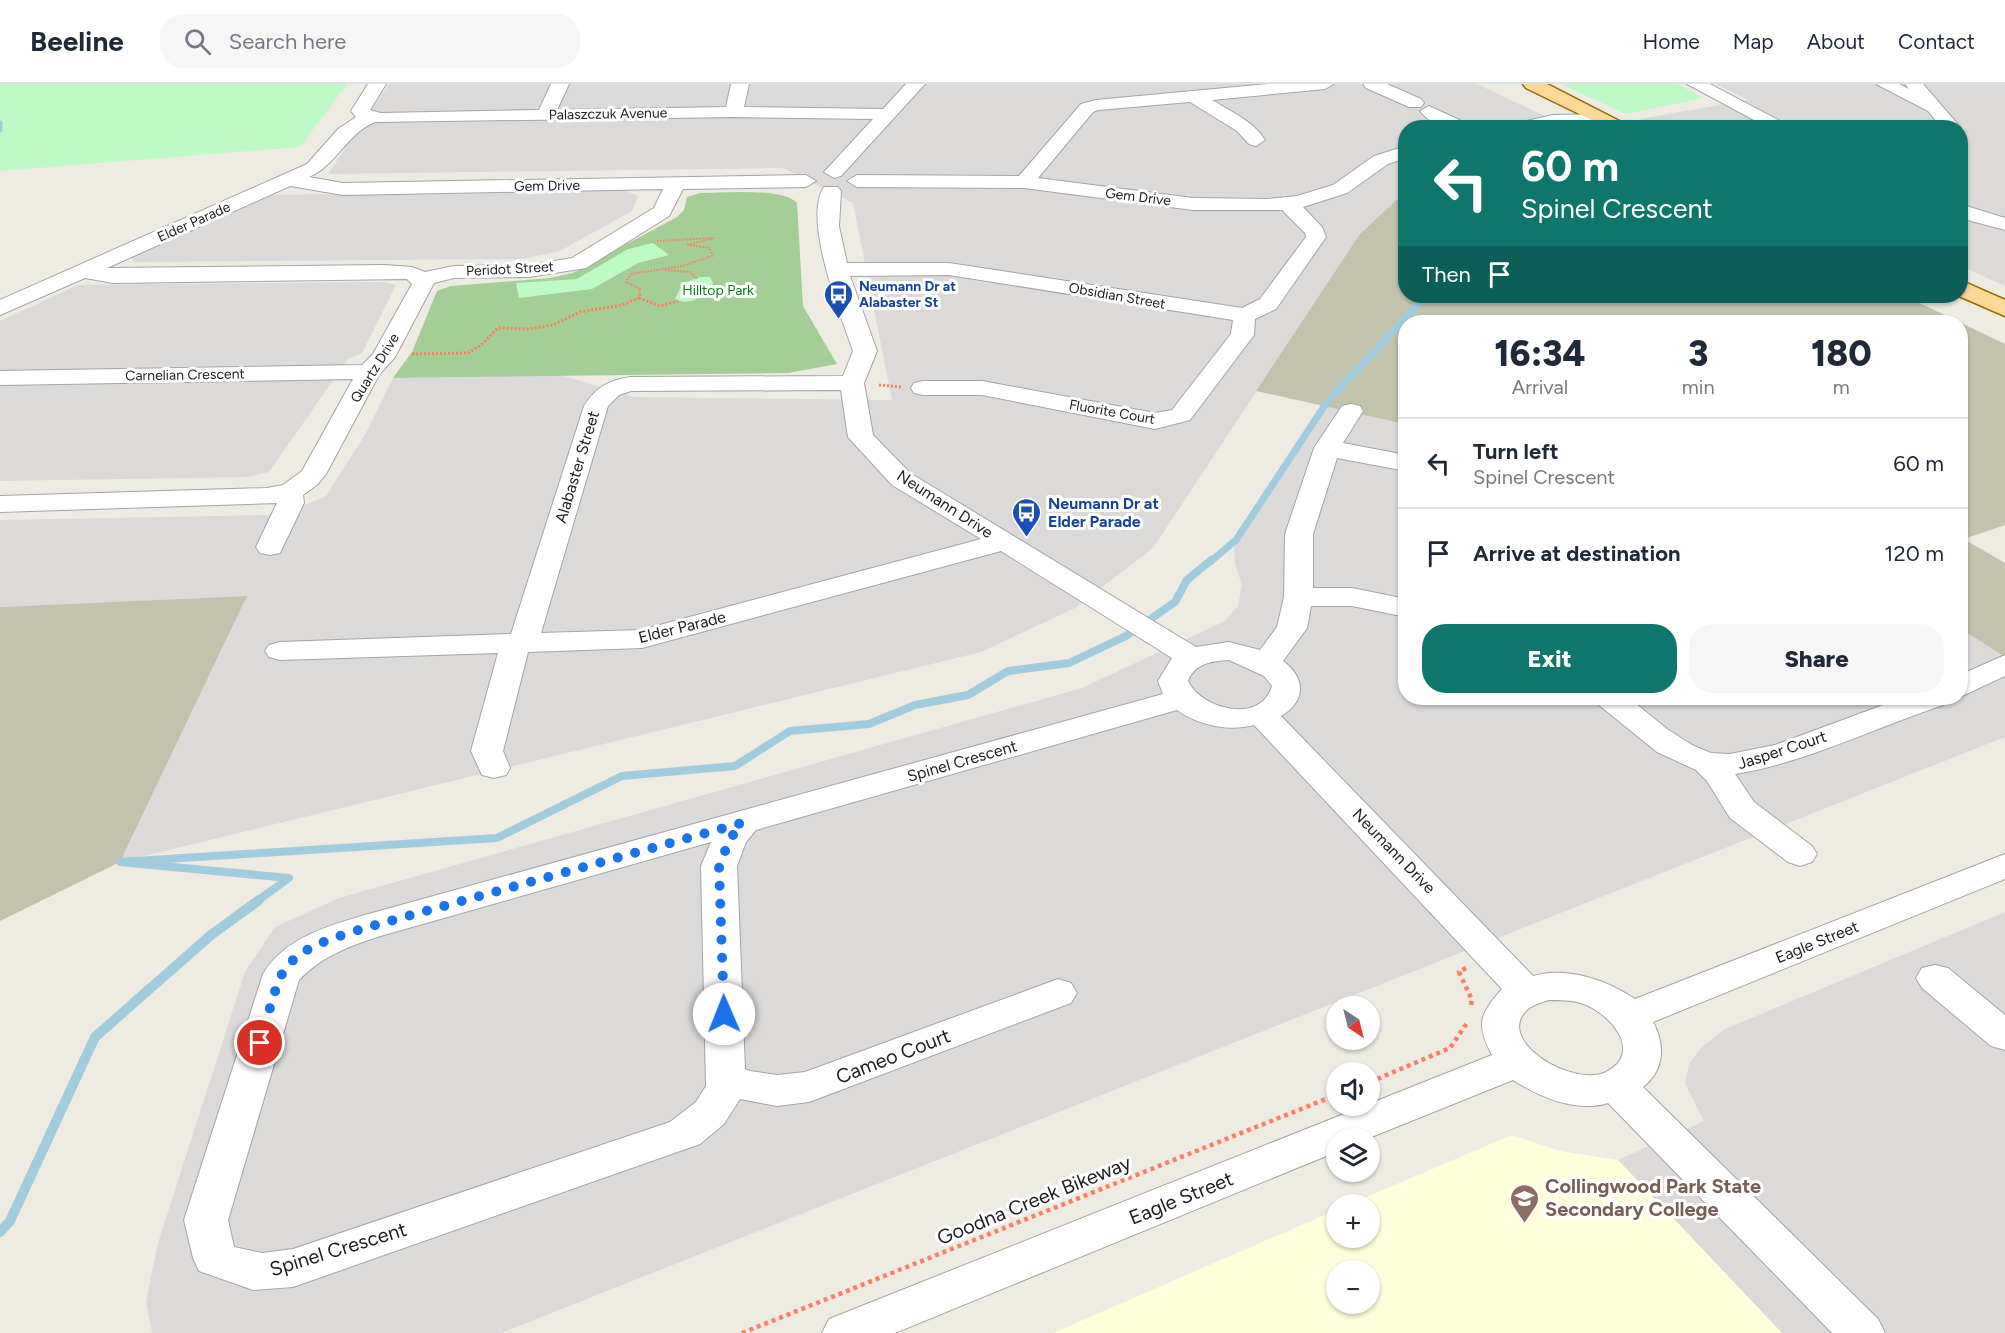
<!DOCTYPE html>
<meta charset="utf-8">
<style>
:root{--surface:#fff;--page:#f6f6f7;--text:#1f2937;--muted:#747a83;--line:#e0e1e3;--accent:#0f766e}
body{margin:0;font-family:Figtree,sans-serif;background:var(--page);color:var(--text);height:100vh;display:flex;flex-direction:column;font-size:22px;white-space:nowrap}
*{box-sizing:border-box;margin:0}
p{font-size:20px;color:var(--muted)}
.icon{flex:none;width:33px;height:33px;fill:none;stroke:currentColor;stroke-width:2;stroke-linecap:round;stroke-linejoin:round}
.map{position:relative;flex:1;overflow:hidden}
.side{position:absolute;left:1398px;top:231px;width:570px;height:390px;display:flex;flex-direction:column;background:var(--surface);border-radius:24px;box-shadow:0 2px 4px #0004}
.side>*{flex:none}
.hud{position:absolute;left:1398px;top:36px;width:570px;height:183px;border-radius:24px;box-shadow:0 2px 4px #0004;background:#0f766e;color:#fff;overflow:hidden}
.needle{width:39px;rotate:145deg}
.tools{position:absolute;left:1326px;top:912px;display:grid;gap:12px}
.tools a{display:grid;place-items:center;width:54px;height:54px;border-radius:50%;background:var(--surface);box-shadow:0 2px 4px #0004;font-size:30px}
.pin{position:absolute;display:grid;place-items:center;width:51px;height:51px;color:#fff;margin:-26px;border:3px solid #fff;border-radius:50%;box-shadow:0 2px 6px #0007}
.me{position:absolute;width:66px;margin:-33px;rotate:359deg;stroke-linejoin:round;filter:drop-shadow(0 0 4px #0008)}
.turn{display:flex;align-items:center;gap:21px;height:126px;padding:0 24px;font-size:27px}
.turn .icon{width:78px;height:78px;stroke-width:2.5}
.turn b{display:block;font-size:42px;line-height:51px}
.then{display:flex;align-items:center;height:57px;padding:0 24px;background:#0003;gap:12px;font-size:22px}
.eta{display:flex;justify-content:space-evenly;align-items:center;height:102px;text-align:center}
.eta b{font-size:36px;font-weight:800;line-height:42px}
.button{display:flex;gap:12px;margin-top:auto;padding:12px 24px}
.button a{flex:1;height:69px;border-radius:24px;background:var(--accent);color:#fff;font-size:24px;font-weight:800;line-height:69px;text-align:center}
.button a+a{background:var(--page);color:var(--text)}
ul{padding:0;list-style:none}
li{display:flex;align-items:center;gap:18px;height:90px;padding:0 24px;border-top:2px solid var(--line)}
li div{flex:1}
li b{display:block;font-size:22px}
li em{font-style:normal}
header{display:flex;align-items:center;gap:36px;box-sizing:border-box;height:84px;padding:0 30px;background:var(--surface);border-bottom:2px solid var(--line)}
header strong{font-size:28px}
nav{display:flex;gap:33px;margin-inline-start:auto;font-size:21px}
.search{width:420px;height:54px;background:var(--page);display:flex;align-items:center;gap:15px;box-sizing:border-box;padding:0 21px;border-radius:24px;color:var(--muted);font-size:22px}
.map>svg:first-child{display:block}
</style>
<header>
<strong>Beeline</strong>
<div class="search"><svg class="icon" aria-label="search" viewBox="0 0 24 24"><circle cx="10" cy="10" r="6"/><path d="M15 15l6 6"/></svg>Search here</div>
<nav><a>Home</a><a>Map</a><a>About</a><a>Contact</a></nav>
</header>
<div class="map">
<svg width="2005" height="1249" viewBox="0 0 2005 1249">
<rect width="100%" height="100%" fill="#eeebe2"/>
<path fill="#dbdad9" d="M389 0H1477L1568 43 1406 44 1405 108 1360 151 1153 464 1075 524 981 568 120 778 247 512 0 523V436L267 431 301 423 326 412 366 349 393 294 560 291 635 313 892 316 853 119 783 84 328 90Z
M1716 0H2005V202L1961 182V137L1965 136 1960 134V44H1658L1640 35 1748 16Z
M624 106 638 112 632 127 560 167 523 175 133 178 132 173 264 111Z
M383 198 396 201 362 269 348 275 269 388 247 393 0 397V237L78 201Z
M1325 321 1405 340 1406 614H1960L1961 545 2005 573V653L501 1249H152L146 1218 158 1159 245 888 275 843 339 814 1082 604 1225 537 1238 522 1242 501 1235 480 1234 462Z
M2005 828V1249H1782L1618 1076 1704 1037 1685 999 1689 980 1701 964 1723 946Z"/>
<path fill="#fdffda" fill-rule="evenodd" d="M1512 1051 1560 1067 1618 1076 1782 1249H1053L1336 1126V1154H1370V1120H1350ZM1336 1186H1370V1220H1336Z"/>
<path fill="#c1c3ad" d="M1405 108 1406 212H1905L2005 260V441L1964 455 2005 479V573L1961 545 1960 238H1406L1405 340 1256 307 1360 150Z
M247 512 120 778 0 837V523Z"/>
<path fill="#a3ce96" d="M700 109C722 109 783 103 797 119L803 222 837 280 788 289 393 294 412 268 437 207 451 202 550 194 573 189 677 133 684 126 687 113Z"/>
<path fill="#bdfac6" d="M0 0H347L300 63 0 87Z
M1561 0H1677L1704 14 1626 30Z
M653 159 669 171 638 179 592 205 519 214 516 199 577 195 628 165Z
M701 193H710L713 199C706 212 689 223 675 215L683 199Z"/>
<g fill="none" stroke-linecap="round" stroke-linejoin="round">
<path stroke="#a1ccdd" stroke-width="5" d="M0 39V46"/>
<path stroke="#a1ccdd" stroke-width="7" d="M1210 478 1236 456 1327 318 1426 212"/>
<path stroke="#a1ccdd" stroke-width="8" d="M257 817 289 794 120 778 497 754 622 692 735 682 790 647 869 640 915 621 968 611 1008 587 1069 579 1126 552 1175 518 1187 496 1211 476"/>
<path stroke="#a1ccdd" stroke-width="10" d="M0 1148 10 1137 95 953 211 851 259 816"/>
<defs>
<path id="minor" d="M368 0H386L370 26 381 29 539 26 551 0H569L557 26 726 23 731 0H749L744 23 883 25 906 0H925L841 92 834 94 824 88 873 35 734 33 375 38C346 50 337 81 309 93L343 99 806 91 816 97 806 103 683 105 669 132 586 184 529 193 454 194 434 199 395 273 379 291 326 390 317 401 303 411 304 419 280 469 270 471 260 469 256 463 277 419 0 428V412L267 404 283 401 302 387 353 295 0 301V287L362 281 373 270 412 200 407 195 113 199 85 194 0 231V216L307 80 338 45 356 33 351 27ZM290 102 343 111 663 105 654 124 572 174 529 181 454 182 425 188 412 183 385 181 107 184Z
M1268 0H1334L1325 5 1212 16C1230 27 1253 37 1265 56L1256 62 1249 60 1237 47 1190 18 1098 26 1093 28 1038 94 1193 114 1268 115 1297 112 1333 101 1374 72 1406 62V74L1388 80 1347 109 1303 123 1322 143 1326 153 1276 225 1255 235 1254 251 1190 336 1155 345 982 311H923L914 309 911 304 914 299 923 297H982L1155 329 1172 326 1231 250 1233 236 949 191 850 192 877 267 864 299 873 351 910 389 1196 563 1229 558 1260 566 1277 543 1284 513 1285 450 1314 364 1342 322 1351 320 1360 322 1363 327 1343 359 1406 371V387L1337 374 1313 450V504H1352L1406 515V533L1352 522H1311L1307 544 1283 577C1306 594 1306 617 1281 632L1533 892C1567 882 1607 896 1635 915L2005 770V795L1653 938C1665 960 1665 986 1643 1003L1878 1235 1885 1249H1832L1608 1019C1577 1029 1539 1013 1513 996L1369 1054H1336V1068L895 1249H822L829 1235 1492 971C1476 941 1479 931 1502 905L1254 641C1228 648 1198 641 1177 626L756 746 746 758 737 782 745 985 750 987 777 991 805 988 1058 895 1071 899 1077 909 1071 919 809 1018 777 1022 740 1015 724 1040 700 1060 293 1203 253 1206 199 1187 193 1174 184 1136 263 890C284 854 328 842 365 831L1163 610 1158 597 1172 574 1001 467 642 564 528 568 503 667 510 684 506 691 494 694 482 691 471 667 498 569 280 576 269 573 265 567 269 561 280 558 511 550 584 322C596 303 609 296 631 293L843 292 853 267C841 232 802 134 824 103H838L841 107 839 142 847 179H949L1242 224 1260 215 1306 153 1305 149 1282 126H1193L1024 104 857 103 847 97 857 91 1019 92 1081 20 1096 16ZM841 306 848 353 892 401 981 455 641 546 541 549 608 322 619 311 631 307ZM1229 576 1264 592 1272 602C1261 641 1201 625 1188 597 1195 579 1212 577 1229 576ZM711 758 701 782 706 1002 696 1018 670 1038 293 1165 262 1169 234 1163 228 1136 299 896C321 873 347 863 377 853ZM1549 916C1559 916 1571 916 1581 919 1609 928 1645 968 1606 988 1575 1004 1492 957 1528 925 1533 921 1542 918 1549 916Z
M1363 0H1387L1421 15 1424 19 1421 23H1409L1366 4Z
M1687 0H1710L1793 44H1769Z
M1876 0H1899L1909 5 1905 0H1923L1961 44H1942L1928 27Z
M1429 22 1468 40 1471 44C1453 44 1432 43 1420 27Z
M1605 30 1614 35 1611 39 1510 44 1513 40 1553 31Z
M1960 120 2005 134V146L1960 134Z
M2005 571V592L1960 613V591Z
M1595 614H1629L1667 645 1692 661 1711 669 1730 670 1775 661 1902 614H1948L1943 621C1874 644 1808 678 1735 690L1754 718 1812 762 1817 770 1812 778 1800 782 1788 778 1730 734 1707 697 1696 686 1657 668 1599 621Z
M1935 881 1948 884 2005 931V966L1991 962 1922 904 1916 894 1922 884Z"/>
<path id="major" d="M1523 0H1547L1633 44H1608L1526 4Z
M1960 196 2005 216V232L1959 212Z"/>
</defs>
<use href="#minor" stroke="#a4a4a4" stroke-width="2"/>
<use href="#major" stroke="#956d00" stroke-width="3"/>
<path stroke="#fc7e65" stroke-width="2" stroke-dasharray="1.5 1.5" stroke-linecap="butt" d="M657 157 713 154
M665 186 690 188 697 195
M639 211 640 205 626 198 631 190 682 182 712 172 710 164 688 161 714 154"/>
<path stroke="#fc7e65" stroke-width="3" stroke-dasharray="2 2" stroke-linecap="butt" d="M639 214 660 222 678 217
M412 270 468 269 481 261 498 244 529 245 553 241 580 228 622 221 639 214 640 209
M879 301 901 303"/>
<path stroke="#fc7e65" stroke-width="4.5" stroke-dasharray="4 4" stroke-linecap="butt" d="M1466 884 1459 888 1472 916 1471 921
M1370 998 1450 964 1467 939
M742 1249 1336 1011"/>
<use href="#minor" fill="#fff" fill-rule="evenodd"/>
<use href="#major" fill="#fdd898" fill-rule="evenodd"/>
</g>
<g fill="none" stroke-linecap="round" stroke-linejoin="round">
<path stroke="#1a73e8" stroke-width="10" stroke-dasharray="0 18" d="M260 959C267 937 272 912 281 892 295 863 337 853 365 844L742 739 730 755 719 782 724 930"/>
</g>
<defs>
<symbol id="bus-pin" viewBox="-11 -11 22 30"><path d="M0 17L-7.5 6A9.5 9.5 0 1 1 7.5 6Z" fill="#1a4fb4" stroke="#fff"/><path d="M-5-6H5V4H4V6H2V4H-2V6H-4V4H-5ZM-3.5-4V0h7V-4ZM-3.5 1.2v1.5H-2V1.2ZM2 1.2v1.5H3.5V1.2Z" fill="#fff"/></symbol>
<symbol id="school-pin" viewBox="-11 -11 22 30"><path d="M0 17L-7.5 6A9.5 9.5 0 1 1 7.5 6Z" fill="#8d6e63" stroke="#fff"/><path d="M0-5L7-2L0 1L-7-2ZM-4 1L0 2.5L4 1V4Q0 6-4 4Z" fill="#fff"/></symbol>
</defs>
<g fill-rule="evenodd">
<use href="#bus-pin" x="822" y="194" width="33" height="45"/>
<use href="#bus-pin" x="1010" y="412" width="33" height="45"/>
<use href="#school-pin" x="1508" y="1098" width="33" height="45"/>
</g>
<g text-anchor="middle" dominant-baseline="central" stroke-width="6" stroke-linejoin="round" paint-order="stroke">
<g font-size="14" fill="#1d1d1d" stroke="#fff">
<text transform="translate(608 30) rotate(-1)">Palaszczuk Avenue</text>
<text transform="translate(547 102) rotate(-1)">Gem Drive</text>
<text transform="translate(1138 113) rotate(7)">Gem Drive</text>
<text transform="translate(194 138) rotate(-24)">Elder Parade</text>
<text transform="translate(510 185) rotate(-3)">Peridot Street</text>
<text transform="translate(1117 212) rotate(10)">Obsidian Street</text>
<text transform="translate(375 284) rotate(-58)">Quartz Drive</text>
<text transform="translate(185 291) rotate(-1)">Carnelian Crescent</text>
<text transform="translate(1112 328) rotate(10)">Fluorite Court</text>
</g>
<g font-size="14" font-weight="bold" fill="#164399" stroke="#fff" text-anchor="start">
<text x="859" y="202">Neumann Dr at<tspan x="859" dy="16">Alabaster St</tspan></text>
</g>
<g font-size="14" fill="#097c1a" stroke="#fff">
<text x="718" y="206">Hilltop Park</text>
</g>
<g font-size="16" fill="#1d1d1d" stroke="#fff">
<text transform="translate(577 383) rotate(-73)">Alabaster Street</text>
<text transform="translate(945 420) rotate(33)">Neumann Drive</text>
<text transform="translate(682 543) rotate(-14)">Elder Parade</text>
<text transform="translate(1782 666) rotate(-18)">Jasper Court</text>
<text transform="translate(962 677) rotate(-16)">Spinel Crescent</text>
<text transform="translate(1394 767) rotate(46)">Neumann Drive</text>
<text transform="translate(1817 858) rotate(-22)">Eagle Street</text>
</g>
<g font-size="16" font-weight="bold" fill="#164399" stroke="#fff" text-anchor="start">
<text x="1048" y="419">Neumann Dr at<tspan x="1048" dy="18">Elder Parade</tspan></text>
</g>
<g font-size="20" fill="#1d1d1d" stroke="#fff">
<text transform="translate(893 972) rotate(-21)">Cameo Court</text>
<text transform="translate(1181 1114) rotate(-22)">Eagle Street</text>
<text transform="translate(1034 1116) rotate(-22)">Goodna Creek Bikeway</text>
<text transform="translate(338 1165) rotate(-17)">Spinel Crescent</text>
</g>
<g font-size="20" font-weight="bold" fill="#785e54" stroke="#fff" text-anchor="start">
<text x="1545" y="1102">Collingwood Park State<tspan x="1545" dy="23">Secondary College</tspan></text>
</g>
</g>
</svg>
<div class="tools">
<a><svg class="needle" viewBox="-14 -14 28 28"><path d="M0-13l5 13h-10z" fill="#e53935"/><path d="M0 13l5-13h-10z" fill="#747a83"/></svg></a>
<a><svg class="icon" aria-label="sound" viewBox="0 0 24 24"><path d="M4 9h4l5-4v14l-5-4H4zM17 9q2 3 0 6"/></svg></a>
<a><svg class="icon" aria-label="layers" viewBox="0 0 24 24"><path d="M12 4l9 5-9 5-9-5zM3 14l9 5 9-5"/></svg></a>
<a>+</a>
<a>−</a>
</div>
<div class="pin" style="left:260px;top:959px;background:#d93025"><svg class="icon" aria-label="arrive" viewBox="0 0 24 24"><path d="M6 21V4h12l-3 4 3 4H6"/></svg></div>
<svg class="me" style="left:724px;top:930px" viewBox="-20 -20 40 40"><circle r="19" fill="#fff"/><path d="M0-13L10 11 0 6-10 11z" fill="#1a73e8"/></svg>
<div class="hud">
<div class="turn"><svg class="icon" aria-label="left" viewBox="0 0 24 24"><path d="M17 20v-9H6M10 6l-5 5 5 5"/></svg><div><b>60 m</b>Spinel Crescent</div></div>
<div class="then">Then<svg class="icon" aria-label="arrive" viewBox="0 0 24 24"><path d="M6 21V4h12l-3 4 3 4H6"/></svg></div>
</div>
<section class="side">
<div class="eta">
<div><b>16:34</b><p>Arrival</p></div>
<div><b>3</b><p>min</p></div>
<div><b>180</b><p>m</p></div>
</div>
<ul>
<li><svg class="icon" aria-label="left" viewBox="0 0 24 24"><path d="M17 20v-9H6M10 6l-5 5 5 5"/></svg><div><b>Turn left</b><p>Spinel Crescent</p></div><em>60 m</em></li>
<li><svg class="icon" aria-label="arrive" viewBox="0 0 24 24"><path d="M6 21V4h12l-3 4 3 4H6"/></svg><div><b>Arrive at destination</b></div><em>120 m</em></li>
</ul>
<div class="button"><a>Exit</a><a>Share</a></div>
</section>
</div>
